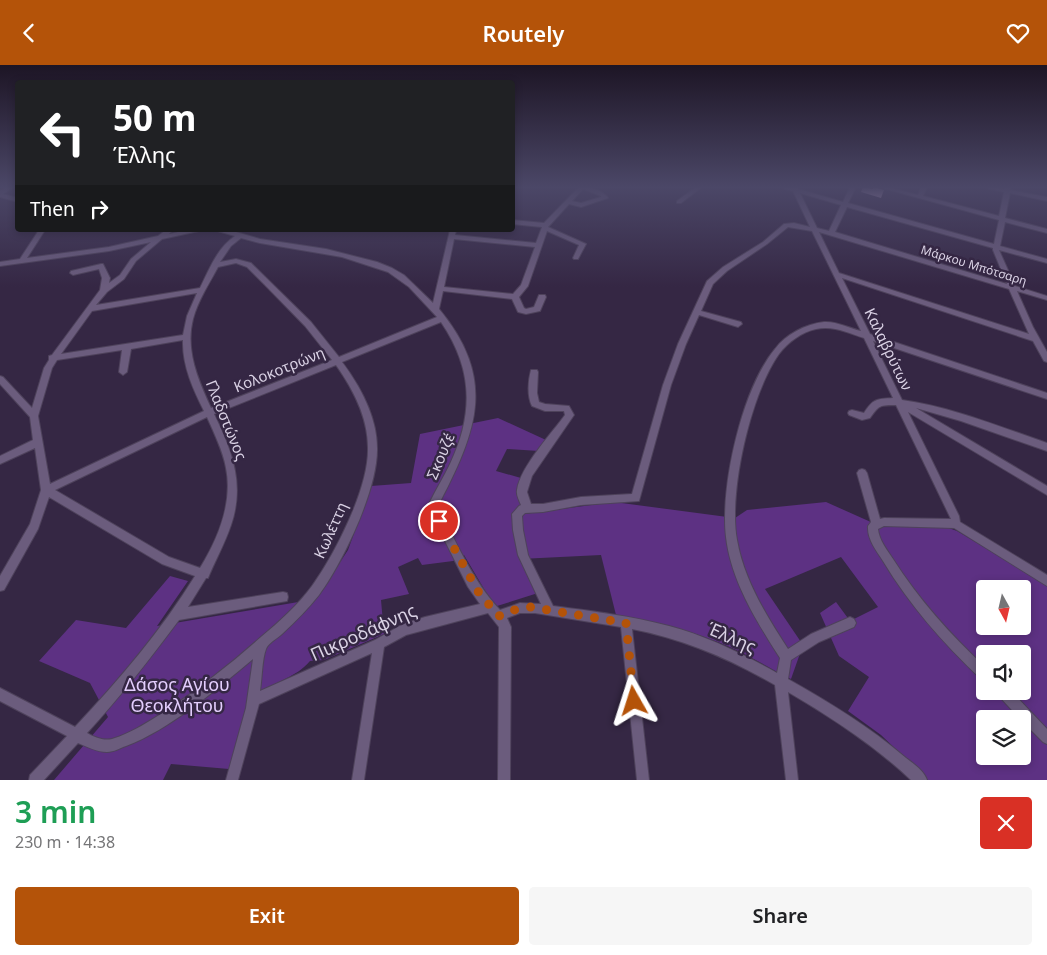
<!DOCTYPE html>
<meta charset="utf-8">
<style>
:root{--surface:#fff;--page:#f6f6f6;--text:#202124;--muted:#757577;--accent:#b45309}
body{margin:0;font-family:"Noto Sans",sans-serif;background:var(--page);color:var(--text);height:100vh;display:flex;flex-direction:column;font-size:19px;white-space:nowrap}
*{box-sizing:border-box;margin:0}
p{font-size:16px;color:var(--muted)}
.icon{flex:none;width:28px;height:28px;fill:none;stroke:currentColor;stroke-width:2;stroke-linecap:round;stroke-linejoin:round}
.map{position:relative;height:715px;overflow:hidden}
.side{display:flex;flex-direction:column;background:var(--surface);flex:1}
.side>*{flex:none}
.guide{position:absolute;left:15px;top:15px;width:500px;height:152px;border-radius:5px;box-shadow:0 2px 8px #0003;background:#202124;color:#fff;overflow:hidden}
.needle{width:32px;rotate:172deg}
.buttons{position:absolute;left:976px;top:515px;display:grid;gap:10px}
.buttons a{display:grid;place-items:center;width:55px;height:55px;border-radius:5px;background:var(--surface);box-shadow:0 2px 8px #0003;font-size:25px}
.pin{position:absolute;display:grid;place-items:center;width:42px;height:42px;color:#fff;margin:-21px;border:2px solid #fff;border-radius:50%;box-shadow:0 1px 5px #0007}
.me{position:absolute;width:55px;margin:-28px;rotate:354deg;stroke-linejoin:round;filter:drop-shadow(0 0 4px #0008)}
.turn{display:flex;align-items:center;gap:18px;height:105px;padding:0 15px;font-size:22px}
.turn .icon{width:65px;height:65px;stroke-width:2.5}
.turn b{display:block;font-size:35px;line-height:42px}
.then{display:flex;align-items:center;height:48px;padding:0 15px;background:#0003;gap:10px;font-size:19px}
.round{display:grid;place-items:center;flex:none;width:52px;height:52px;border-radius:5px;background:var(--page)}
.summary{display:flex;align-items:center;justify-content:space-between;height:85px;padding:0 15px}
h1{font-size:30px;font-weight:600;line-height:38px;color:#1e9e55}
.action{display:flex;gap:10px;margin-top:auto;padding:10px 15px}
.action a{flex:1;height:58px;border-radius:5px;background:var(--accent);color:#fff;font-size:20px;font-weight:600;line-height:58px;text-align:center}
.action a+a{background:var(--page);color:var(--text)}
header{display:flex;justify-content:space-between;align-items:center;height:65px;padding:0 15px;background:var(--accent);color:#fff;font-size:22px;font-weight:600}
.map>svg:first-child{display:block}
</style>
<header><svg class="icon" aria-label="back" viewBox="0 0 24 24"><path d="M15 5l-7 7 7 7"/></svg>Routely<svg class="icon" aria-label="heart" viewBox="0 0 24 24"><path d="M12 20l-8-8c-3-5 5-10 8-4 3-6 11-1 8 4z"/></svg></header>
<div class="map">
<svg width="1047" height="715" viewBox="0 0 1047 715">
<rect width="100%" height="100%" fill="#352744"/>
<path fill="#5d3183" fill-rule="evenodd" d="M498 353 546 375 539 386 507 384 496 406 521 413 517 427 524 449 614 437 735 453 747 445 826 437 882 462H946L957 466 1047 520V715H928L881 670 848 646 869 612 839 591 820 548 836 537 850 556 878 542 841 492 765 524 803 580 791 614C771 604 752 592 732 583 695 566 656 557 616 550L601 490 520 494 538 528 497 541 490 534 464 490 453 496 422 500 418 493 398 502 409 529 381 535 384 569 324 595 310 596C294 614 278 614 262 628 240 646 237 678 229 704L171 699 163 715H54L108 652 90 618 39 596 76 555 126 563 170 511 188 516 157 561 316 534 348 485 371 421 411 418 420 369ZM985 524H1022V561H985ZM985 589H1022V626H985ZM985 654H1022V691H985Z"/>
<path fill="#d6b7d6" d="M863 122 873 124 874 122 884 125 881 133 861 127Z"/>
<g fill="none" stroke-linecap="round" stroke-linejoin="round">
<defs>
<path id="minor" d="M7 122H14L3 129 18 133V137L0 132V126Z
M579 122C589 122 603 125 608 133L581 142 569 139 549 161 548 162 586 179 578 194H574L573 193 579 180 547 166 528 221 519 232 524 243 526 244 534 242 539 230H545L546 232 540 246 526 249 518 247 512 234 443 226 439 244C496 313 478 364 440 437L439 444C457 479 473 516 500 545L520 538 541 539 518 490 513 465 512 449 519 441 521 440C519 435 516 430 517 425 520 402 552 368 565 350L564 346H545L532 341C527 331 528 316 531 305H537L538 307 537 328 539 337 545 339 569 341 574 350 532 411 527 427 531 439H543L581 432 632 429 663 320 678 279 707 216 723 202 763 177 784 159 794 158 810 162 793 126 782 123 781 122H797L798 124 843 137 850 122H856L848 138 994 179 999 155 879 122H887L918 130 921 122H927L923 131 999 151 1004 127 986 123 985 122 1005 124V122H1011L1010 125 1047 132V136L1010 128 1005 153 1047 164V168L1005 157 1000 181 1047 194V198L999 185 1015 221 1047 231V235L1017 226 1033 262 1047 287V297L1044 296 1033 276 842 213 870 269 1047 328V334L873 276 902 335C952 342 1000 362 1047 378V386L961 356 916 343 1047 421V430L908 347 959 451 960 457 1047 510V521L954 463 884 461 878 464C879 475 887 485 893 494 919 535 950 569 985 602V616L981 614C943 578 910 541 883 496 876 485 867 474 868 461L871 457 857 408 859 405 862 404 865 405 867 408 880 454 884 453 951 454 896 340C880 340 879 340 870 353L862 355 849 350 848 348 849 346 852 345 864 348C873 334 876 334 893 333L864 273C848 268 833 260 816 264 802 267 788 277 779 289 751 328 728 427 737 475 744 515 766 550 788 584L811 569 850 552 854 554 856 558 854 562 819 577 791 595 788 614C829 637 870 662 906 693 914 699 924 706 927 715H911C874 680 832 653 788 627L798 715H786L775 620C730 594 684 574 632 564L649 715H637L621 562 535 548H520L507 553 511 562 510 715H498L499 562 488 548 406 570 384 582 364 715H352L372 588 259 639 238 715H226L246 643 253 594C217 624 169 665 126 681 120 683 114 687 107 687 97 687 87 682 78 678L44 715H29L30 710 67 671 0 636V623L75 662C119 615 161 566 195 511L162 499 49 432 38 464 4 525 0 526V511L30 459 41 425 35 383 0 399V391L33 375 30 352 0 319V311L3 312 32 343 44 303 49 295V291L52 290 100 225 102 213 99 204 73 210 70 208 71 206 101 199H103L110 213 109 218 120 210 131 194 151 177 109 186 0 201V197L20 194 39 165H45L27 193 109 182 158 171 166 165H173L169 169 188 165H200L199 166 162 174 136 196 124 214 107 227 96 240 200 223C209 205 217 183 235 171L214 165H229L260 174 326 184 377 197 392 203 404 210 433 238 450 165H456L455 170 536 178 542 162 512 159V155L544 158ZM583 124 601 131V132L581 138 572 136ZM800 128 841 140 829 166 817 163ZM847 142 993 183V185L1007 219 835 167ZM788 162 812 166 861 266C849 263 836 256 824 257 806 259 786 269 775 284 742 324 720 421 726 472 731 516 757 557 780 593L777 608C743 589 707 571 669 561 631 551 592 546 553 541L528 490 523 465 522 451 525 448 543 447 581 440 639 436 671 320 686 279 699 250 738 262 742 259 741 257 701 246 713 219 727 206 767 179ZM819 167 1009 224 1029 269 839 208ZM241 173 260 178 342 192 388 207 409 222 437 252 339 292 311 257 251 198 236 194 220 197 231 181ZM454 174 535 182 521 220 513 229 444 222ZM236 198 247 202 264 219 305 261 332 295 211 343C198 315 185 285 193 254 198 235 209 219 218 202ZM197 228 187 251 183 270 61 289 92 246ZM441 257C473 304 474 348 450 399 444 412 436 424 430 437L429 444 468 522 480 539 425 552 403 559 375 575 260 626C262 614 262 594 266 584 268 578 278 573 282 569 295 557 308 544 319 530 343 497 378 424 377 383 377 352 360 321 342 297ZM183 275C182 300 193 324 204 346L50 419 38 351 52 303 57 295 122 285 119 307 123 310 127 307 131 284ZM336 300C353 324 368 352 368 383 369 423 335 489 312 521 298 540 279 557 261 572 232 598 201 622 169 644 151 655 132 668 112 674 103 676 94 672 87 668 120 632 150 594 179 555L287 536 288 532 287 528 283 527 188 542 206 513H208C215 496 225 478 231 460 245 419 232 386 214 349ZM207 352C214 368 223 386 226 403 233 437 218 474 200 503L169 492 55 425Z
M696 122H702L681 138H677V136Z
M996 626H1011L1047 664V679L1043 677 1022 656V654H1020L998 630Z"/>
</defs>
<use href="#minor" stroke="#4e425b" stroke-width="2"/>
<use href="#minor" fill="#6b5c7d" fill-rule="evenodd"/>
</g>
<linearGradient id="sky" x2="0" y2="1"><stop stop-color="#1d1525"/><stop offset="0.55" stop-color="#4b4767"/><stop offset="1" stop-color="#4b4767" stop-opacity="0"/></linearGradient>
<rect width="1047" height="222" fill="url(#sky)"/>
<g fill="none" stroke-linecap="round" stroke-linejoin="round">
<path stroke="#b45309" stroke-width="9" stroke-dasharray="0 16.2" d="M439 456 479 528 499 551 514 545 530 542 626 558 634 636"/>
</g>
<g text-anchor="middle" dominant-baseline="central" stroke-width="5" stroke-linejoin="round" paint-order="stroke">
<g font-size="12" fill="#dad2e5" stroke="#352744">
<text transform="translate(974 200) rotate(17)">Μάρκου Μπότσαρη</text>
</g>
<g font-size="15" fill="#dad2e5" stroke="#352744">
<text transform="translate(889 284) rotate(64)">Καλαβρύτων</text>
<text transform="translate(279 304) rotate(-22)">Κολοκοτρώνη</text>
<text transform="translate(227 355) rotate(68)">Γλαδστώνος</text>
<text transform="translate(440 391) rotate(-67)">Σκουζέ</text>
<text transform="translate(330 465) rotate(-66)">Κωλέττη</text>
</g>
<g font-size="18" fill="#dad2e5" stroke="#352744">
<text transform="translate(363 567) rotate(-24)">Πικροδάφνης</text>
<text transform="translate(732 572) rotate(24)">Έλλης</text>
</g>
<g font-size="18" fill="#e4cefe" stroke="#352744">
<text x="177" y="619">Δάσος Αγίου<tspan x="177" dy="21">Θεοκλήτου</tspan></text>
</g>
</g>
</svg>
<div class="buttons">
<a><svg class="needle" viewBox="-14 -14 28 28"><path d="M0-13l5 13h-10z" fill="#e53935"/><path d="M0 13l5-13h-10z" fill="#757577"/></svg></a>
<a><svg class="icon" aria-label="sound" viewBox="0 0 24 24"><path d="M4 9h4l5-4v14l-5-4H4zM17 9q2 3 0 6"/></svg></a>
<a><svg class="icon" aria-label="layers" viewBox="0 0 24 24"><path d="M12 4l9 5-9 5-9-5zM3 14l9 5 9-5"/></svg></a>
</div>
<div class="pin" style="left:439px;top:456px;background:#d93025"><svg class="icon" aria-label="arrive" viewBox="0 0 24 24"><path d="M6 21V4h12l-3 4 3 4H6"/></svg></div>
<svg class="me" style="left:634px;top:636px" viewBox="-20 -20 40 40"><path d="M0-17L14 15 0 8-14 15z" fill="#b45309" stroke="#fff" stroke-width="4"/></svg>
<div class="guide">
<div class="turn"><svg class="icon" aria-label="left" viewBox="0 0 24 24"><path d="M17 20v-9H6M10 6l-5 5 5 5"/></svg><div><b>50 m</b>Έλλης</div></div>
<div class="then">Then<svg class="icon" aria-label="right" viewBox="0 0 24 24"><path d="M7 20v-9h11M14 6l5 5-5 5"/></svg></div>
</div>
</div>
<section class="side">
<div class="summary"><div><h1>3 min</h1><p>230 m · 14:38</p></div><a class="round" style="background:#d93025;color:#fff"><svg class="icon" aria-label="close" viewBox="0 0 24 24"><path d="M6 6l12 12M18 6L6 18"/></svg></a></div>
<div class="action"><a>Exit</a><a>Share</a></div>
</section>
